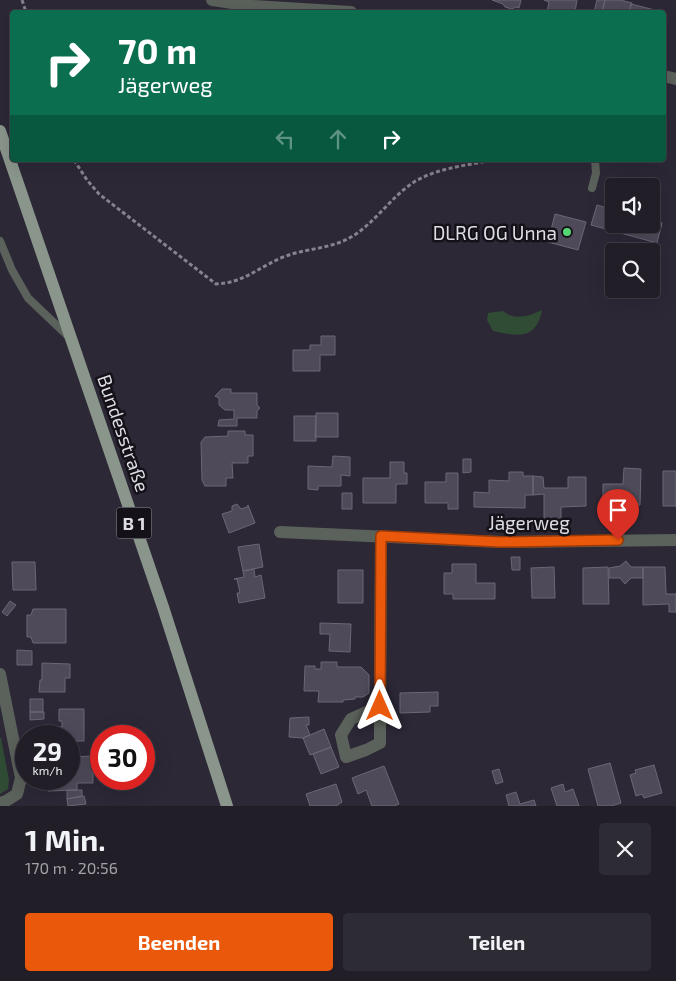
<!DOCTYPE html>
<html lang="de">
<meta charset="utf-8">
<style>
:root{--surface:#211e28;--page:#2d2b34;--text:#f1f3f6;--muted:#a2a2a8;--line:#3e3c45;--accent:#ea580c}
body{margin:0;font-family:"Exo 2",sans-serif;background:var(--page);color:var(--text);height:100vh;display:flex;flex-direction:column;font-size:19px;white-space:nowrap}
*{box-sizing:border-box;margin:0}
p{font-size:16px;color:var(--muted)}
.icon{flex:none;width:28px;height:28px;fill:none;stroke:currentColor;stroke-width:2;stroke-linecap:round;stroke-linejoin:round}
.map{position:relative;height:806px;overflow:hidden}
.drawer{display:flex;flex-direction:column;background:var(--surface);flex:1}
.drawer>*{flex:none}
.top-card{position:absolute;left:10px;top:10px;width:656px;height:152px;border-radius:5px;box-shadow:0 5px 20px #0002,0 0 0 1px var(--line);background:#0b6e4f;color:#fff;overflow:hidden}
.fabs{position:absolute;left:605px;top:178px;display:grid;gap:10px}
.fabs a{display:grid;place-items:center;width:55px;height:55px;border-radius:5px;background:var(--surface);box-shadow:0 5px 20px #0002,0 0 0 1px var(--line);font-size:25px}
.speed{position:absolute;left:15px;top:725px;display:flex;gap:10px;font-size:25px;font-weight:700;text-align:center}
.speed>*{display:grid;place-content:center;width:65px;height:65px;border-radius:50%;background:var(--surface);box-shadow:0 5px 20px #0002,0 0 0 1px var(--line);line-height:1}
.speed small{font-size:12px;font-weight:400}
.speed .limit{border:8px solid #d22;background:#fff;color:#111}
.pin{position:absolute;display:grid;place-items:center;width:42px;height:42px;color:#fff;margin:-51px -21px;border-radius:50% 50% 50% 0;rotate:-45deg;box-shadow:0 0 5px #0007}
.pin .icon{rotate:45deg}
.me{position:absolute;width:55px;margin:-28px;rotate:0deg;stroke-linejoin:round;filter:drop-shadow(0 0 4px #0008)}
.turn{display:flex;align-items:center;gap:18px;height:105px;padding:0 25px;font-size:22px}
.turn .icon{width:65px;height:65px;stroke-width:2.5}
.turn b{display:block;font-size:35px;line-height:42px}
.lanes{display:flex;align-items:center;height:48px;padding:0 25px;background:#0003;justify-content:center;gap:25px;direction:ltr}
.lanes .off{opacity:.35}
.round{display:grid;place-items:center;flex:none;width:52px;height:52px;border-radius:5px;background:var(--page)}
.head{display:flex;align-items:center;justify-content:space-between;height:85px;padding:0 25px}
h1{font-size:30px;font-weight:700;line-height:38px}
.action{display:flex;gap:10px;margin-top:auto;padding:10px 25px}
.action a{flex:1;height:58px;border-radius:5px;background:var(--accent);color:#fff;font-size:20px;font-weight:700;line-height:58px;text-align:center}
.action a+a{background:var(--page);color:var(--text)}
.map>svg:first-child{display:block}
</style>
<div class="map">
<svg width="676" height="806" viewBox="0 0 676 806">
<rect width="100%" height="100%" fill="#2c2836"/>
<path fill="#314c35" d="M542 310C536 341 517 336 493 331L487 320 488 313 503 311C514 321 530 316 542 310Z
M0 738H1L9 780 8 789 0 794Z"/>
<path fill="#4e4a59" stroke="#6b6777" d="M492 0H521L519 8 516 7 512 9 505 7 503 4Z
M544 0H577L575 12H547L549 2Z
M597 0H605L602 12H594Z
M605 0H620L632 3 629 12H602Z
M631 4 659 11V12H629Z
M597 205 614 210V224H651V220L662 223 657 243 591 225Z
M555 214 586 222 578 250 548 242Z
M321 336H335V355H320V371H293V350H310V345H321Z
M222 389H231V393H257V405L260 408 257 411V418H237V426H218L219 420 234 419V410H225L219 405V398L215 396Z
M316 413H338V437H315Z
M294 416H316V441H294Z
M228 431H245V435H253V456H248V463H232L233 478H226V486H205L202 480 201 442 205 437 228 436Z
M333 456 350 457V476L341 475V486H318V490L308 489V466L332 467Z
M463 459H471V472L463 473Z
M390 462H404V473H407V484H396V503H363V478H390Z
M624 468 641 469 640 505 603 504V484H623Z
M663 471H676V506H663Z
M509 472H523V476H533V495H525V508L474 507V492L489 493V480L509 481Z
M446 473H458V509H448V503H425V482H446Z
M533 476 543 477 544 488H568V477H586V506L561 507V523H544V494L533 495Z
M342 493H352V509H342Z
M237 504 241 509 247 507 248 505 255 523 229 533 222 514 232 511V506Z
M259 544 263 567 243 571 238 547Z
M511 557H520V570H512Z
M626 561 631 567H643V578H631L625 584 620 578H609V568L620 566Z
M12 562H35L36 590H13Z
M452 564H476V583H495V599H453V594H444V573H452Z
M554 567 555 598H532L531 568Z
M608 567 609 604H583V568Z
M643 567H665L666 594H676V612H669V604L643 605Z
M254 569 255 577 261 575 265 598 239 603 237 593H240L237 579H234L244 577 243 571Z
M338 570H363V603H338Z
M10 601 16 605 7 616 2 612Z
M33 609H66V643H33L31 637H27V615H31Z
M320 623 351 624 350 652 329 651 330 634H320Z
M17 650 32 651V665H17Z
M321 662H337V667H361L369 675V693L363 697H355V699L343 700V702H318L319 691H304L305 666H315V669H321Z
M42 663 70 664V678H65V692H39L40 680H42Z
M438 692V706H430V712L400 713V693Z
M30 699H43V712H30Z
M59 709H84V741H69V736H41V727H62V721H59Z
M30 712H44V719L30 720Z
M309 717V725H306L310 735 303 738 289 737 290 718Z
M324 729 331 747 310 755 303 738Z
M331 747 339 767 321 774 313 754Z
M93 756V783H77V790L48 791V779L71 778V757Z
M610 763 621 803 611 806H598L588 769Z
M654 765 662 793 644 798 642 794 636 796 630 775 636 773 635 770Z
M384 766 399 804 394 806H372L366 790 358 794 352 778Z
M499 769 503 782 496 784 492 771Z
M336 784 342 802 336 806H310L306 794Z
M563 784 565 792 573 789 579 806H557L551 788Z
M67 790H82V796L67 799Z
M516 792 520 804 534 800 536 806H509L506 795Z
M84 796 86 804 68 806 67 799Z"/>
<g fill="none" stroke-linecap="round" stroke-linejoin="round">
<path stroke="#86838e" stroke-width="3" stroke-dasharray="4 2.5" stroke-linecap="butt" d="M22 0 26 12
M74 160 87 180 99 194 216 284C245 283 261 265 286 256 307 248 331 249 351 237 374 224 392 196 414 182 437 168 465 166 491 160"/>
<path stroke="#5b615b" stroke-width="8" d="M592 188 596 173 595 160
M0 241 12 270 28 298 69 337"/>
<path stroke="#5b615b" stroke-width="12" d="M212 0 253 6 351 12
M664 76 676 79
M280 532 501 542 676 540
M0 674 21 778 17 794 6 801 0 803
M380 706V743L366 750 346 757 341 735 351 719 380 706 381 536"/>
<path stroke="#8a968b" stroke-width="12" d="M0 131 163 607 227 806"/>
</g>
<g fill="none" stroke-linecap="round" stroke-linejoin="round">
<defs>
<path id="route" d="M380 706 381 536 501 542 618 540"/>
</defs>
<use href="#route" stroke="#983908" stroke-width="12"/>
<use href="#route" stroke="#ea580c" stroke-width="9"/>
</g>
<circle fill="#54d672" stroke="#141218" stroke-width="2" cx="567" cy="232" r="5"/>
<g text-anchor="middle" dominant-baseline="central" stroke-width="5" stroke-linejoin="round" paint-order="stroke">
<rect fill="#141218" stroke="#a19fa8" stroke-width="1" x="116.5" y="507.5" width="35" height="31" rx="4"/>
<g font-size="18" font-weight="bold" fill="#dedce5">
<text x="134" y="523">B 1</text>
</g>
<g font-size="19" fill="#dedce5" stroke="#141218" text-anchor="end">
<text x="557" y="232">DLRG OG Unna</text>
</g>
<g font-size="19" fill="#dedce5" stroke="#141218">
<text transform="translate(124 433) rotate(71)">Bundesstraße</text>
<text x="529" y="522">Jägerweg</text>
</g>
</g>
</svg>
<div class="fabs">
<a><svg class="icon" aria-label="sound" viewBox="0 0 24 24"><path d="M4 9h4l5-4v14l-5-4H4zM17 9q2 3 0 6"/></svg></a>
<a><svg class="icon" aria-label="search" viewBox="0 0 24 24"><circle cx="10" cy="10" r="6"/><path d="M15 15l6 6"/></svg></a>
</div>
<div class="speed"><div>29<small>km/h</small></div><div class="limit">30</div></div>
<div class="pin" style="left:618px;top:540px;background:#d93025"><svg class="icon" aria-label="arrive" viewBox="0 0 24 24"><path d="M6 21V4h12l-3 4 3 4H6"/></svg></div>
<svg class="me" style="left:380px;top:706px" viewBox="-20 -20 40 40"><path d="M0-17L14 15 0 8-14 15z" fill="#ea580c" stroke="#fff" stroke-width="4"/></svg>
<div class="top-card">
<div class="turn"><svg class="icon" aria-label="right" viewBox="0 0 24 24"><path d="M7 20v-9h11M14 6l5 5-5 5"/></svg><div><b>70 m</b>Jägerweg</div></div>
<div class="lanes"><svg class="icon off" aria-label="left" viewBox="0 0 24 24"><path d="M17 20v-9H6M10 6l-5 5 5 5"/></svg><svg class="icon off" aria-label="ahead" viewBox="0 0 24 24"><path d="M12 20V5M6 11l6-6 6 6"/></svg><svg class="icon" aria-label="right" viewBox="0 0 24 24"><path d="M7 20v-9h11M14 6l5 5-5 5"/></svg></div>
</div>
</div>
<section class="drawer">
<div class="head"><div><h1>1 Min.</h1><p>170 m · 20:56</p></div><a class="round"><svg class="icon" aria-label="close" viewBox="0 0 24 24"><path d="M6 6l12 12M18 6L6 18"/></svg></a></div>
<div class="action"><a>Beenden</a><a>Teilen</a></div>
</section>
